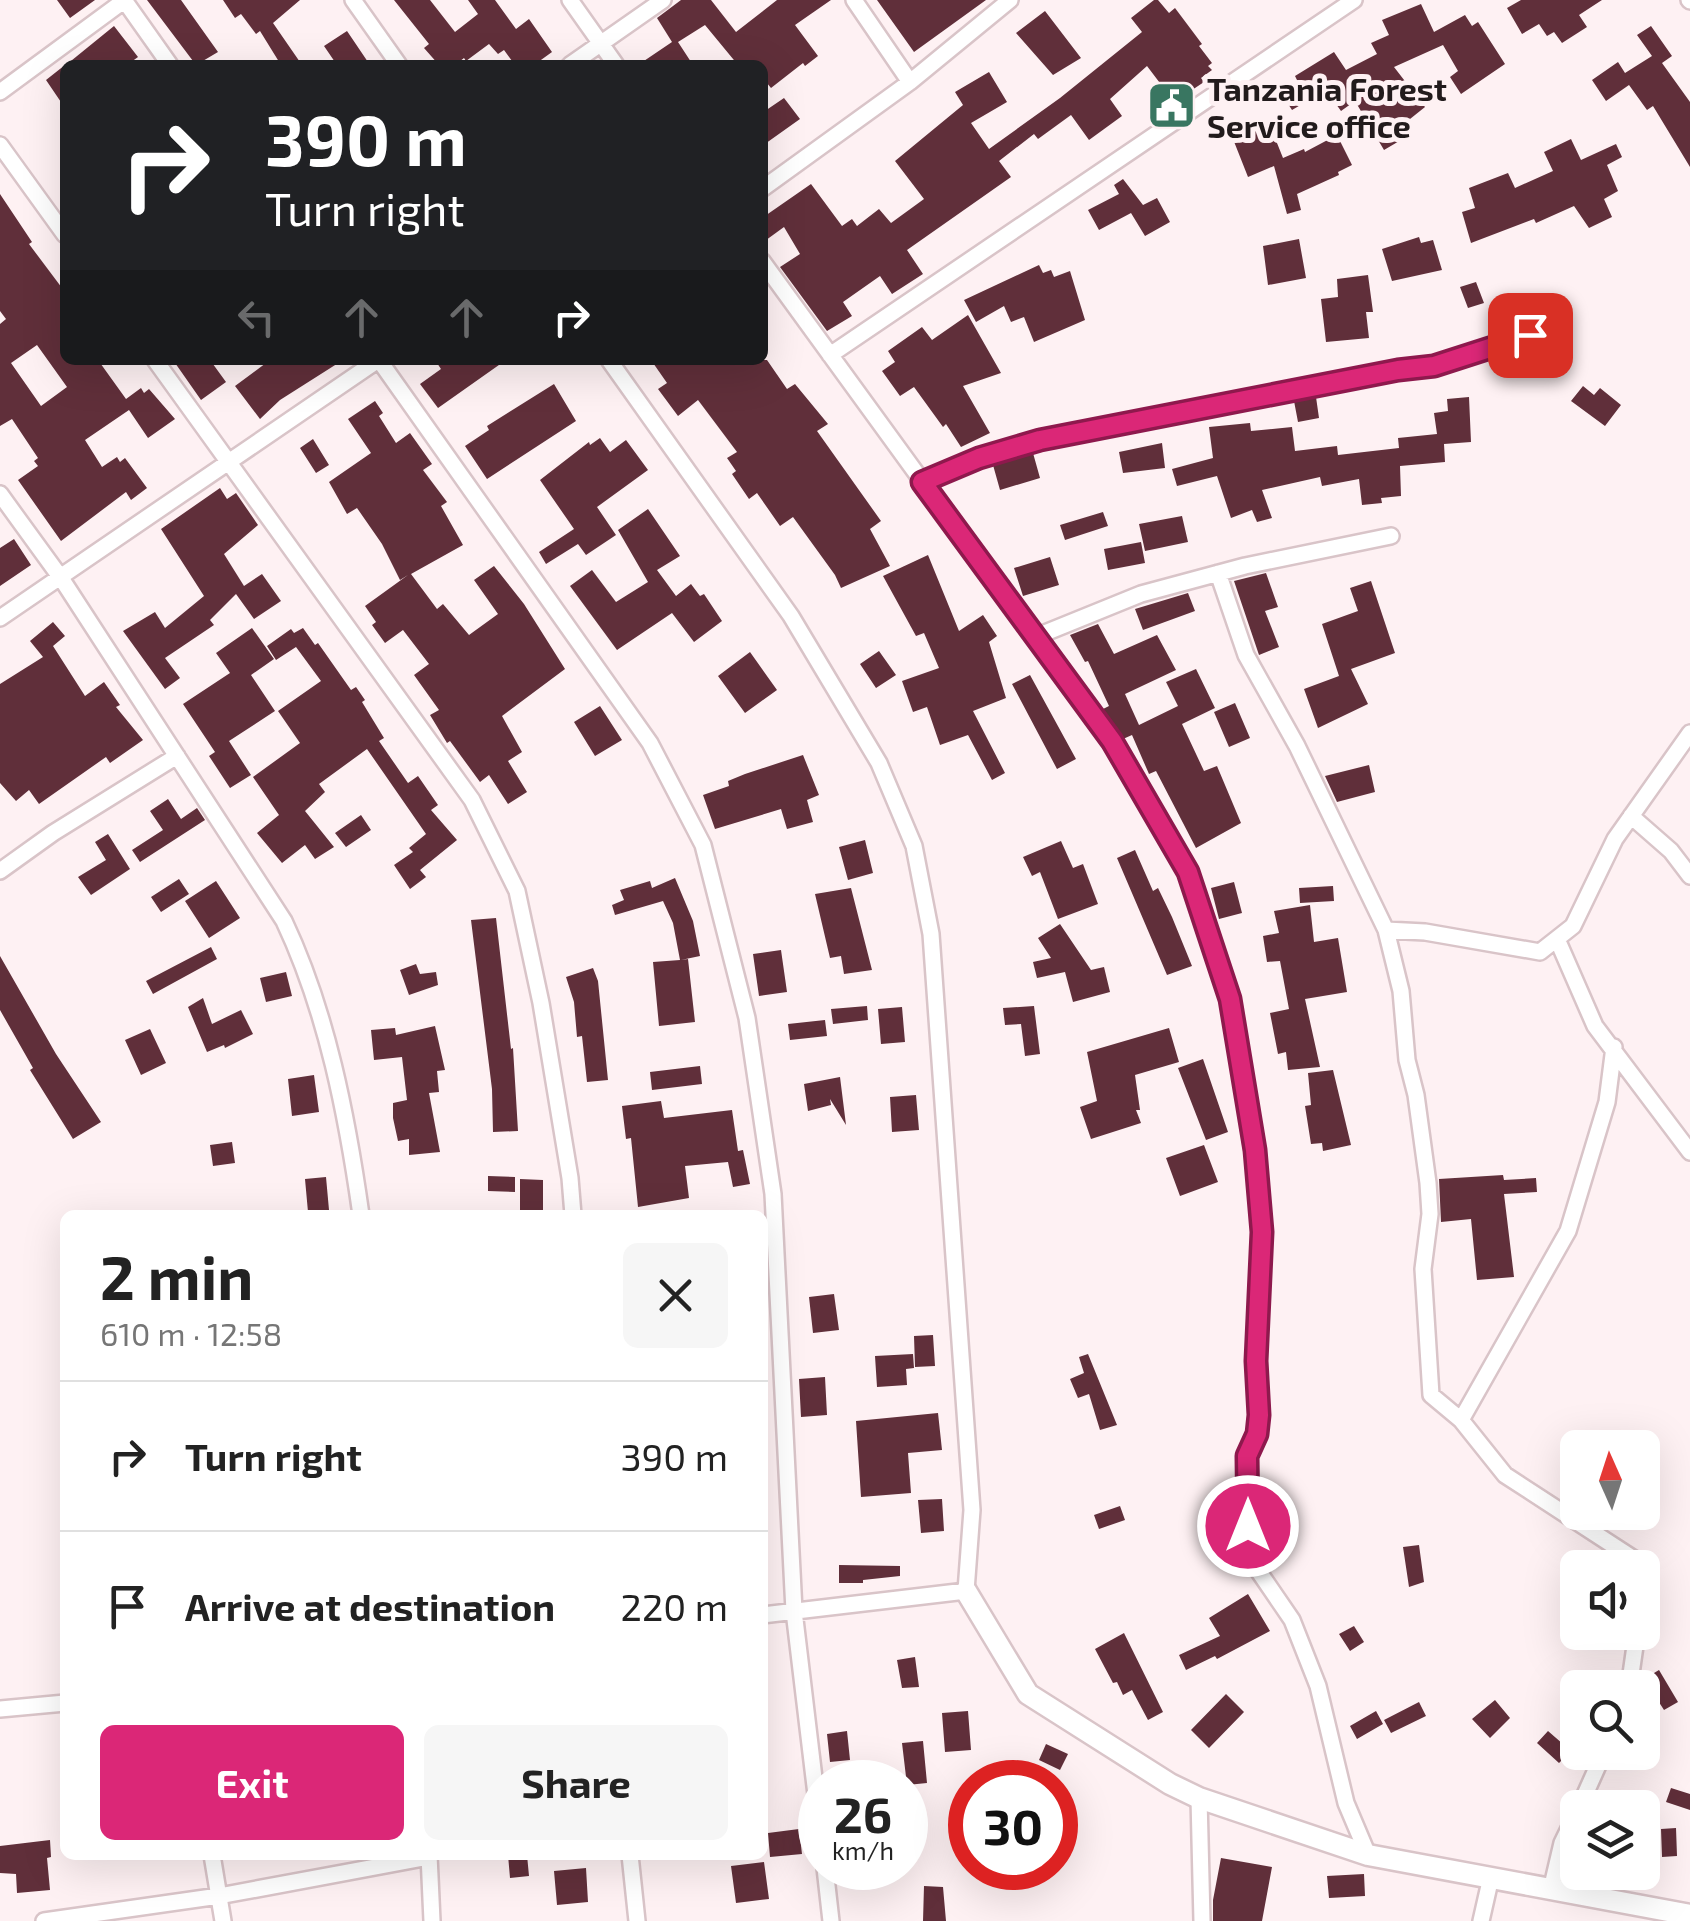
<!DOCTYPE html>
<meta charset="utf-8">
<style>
:root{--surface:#fff;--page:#f6f6f6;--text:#222;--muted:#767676;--line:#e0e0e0;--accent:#db2777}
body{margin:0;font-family:"Exo 2",sans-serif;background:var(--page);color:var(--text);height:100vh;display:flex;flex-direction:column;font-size:38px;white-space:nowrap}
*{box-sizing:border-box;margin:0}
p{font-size:32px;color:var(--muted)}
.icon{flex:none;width:55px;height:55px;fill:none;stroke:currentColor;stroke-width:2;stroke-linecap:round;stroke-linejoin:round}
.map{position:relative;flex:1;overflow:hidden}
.drawer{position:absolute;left:60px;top:1210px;width:708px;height:650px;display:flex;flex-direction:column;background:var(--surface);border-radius:15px;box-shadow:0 10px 40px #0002}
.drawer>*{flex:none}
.guide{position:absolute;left:60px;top:60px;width:708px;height:305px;border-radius:15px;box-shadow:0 10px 40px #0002;background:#202124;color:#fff;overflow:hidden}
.needle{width:65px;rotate:357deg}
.tools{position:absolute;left:1560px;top:1430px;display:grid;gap:20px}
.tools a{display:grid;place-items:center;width:100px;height:100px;border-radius:15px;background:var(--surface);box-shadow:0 10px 40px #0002;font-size:50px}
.speed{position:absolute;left:798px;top:1760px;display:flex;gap:20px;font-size:50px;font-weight:700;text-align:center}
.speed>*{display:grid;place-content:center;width:130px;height:130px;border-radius:50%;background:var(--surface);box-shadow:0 10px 40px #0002;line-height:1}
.speed small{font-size:25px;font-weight:400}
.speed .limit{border:15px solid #d22;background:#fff;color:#111}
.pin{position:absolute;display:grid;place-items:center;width:85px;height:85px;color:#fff;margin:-42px;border-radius:20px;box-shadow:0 5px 15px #0006}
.me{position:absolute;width:110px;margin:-55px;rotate:0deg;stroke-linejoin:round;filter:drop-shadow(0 0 8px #0008)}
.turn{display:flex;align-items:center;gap:35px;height:210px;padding:0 40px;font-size:45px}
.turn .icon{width:130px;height:130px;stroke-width:2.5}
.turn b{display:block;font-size:70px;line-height:85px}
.lanes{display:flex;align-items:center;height:95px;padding:0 40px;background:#0003;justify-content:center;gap:50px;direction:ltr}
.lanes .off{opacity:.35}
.round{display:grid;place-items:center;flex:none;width:105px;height:105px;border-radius:15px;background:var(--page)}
.head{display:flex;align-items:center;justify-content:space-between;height:170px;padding:0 40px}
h1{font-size:60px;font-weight:700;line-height:75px}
.action{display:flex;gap:20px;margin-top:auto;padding:20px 40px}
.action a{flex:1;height:115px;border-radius:15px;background:var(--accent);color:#fff;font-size:40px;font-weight:700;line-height:115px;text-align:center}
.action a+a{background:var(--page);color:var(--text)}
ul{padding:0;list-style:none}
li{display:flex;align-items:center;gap:30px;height:150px;padding:0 40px;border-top:2px solid var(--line)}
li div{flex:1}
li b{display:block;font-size:38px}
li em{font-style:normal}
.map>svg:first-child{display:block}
</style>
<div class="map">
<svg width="1690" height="1921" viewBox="0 0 1690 1921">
<rect width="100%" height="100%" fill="#fef1f3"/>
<path fill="#602f3a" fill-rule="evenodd" d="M57 0H95L70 18Z
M147 0H181L218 52 196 65Z
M223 0H300L273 23 302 65H281L260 31 256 34 241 14 235 18Z
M394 0H430L455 32 478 14 468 0H495L516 29 529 19 552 52 534 65H515L504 50 498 54 489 44 466 61 464 58 455 65H439L424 48 429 44Z
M681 0H711L736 32 777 0H831L795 25 818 56 805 66 803 63 771 88 762 77V65H738L705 25 678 42 693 65H638L672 42 657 18Z
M877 0H986L914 52Z
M1154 0H1158L1169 13 1175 8 1202 44 1199 46 1212 63 1208 66 1212 70 1201 78 1204 82 1186 94 1183 90 1172 99 1147 66 1110 99 1122 116 1089 140 1071 115 1038 139 1034 134 999 161 1011 177 907 250 923 274 892 294 880 276 843 302 852 316 827 331 780 267 800 254 784 227 762 243V218L811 184 842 226 852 219 857 226 879 209 891 223 924 199 895 161 963 105 955 92 989 72 1007 102 971 123 989 149 1060 98 1142 32 1131 18Z
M1521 0H1602L1579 15 1587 27 1562 43 1554 32 1547 36 1539 24 1522 34 1507 8Z
M1421 4 1434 32 1465 15 1472 26 1478 22 1505 64 1461 94 1450 77 1458 71 1443 45 1394 67 1425 107 1395 131 1401 140 1384 150 1355 101 1341 111 1326 90 1292 110 1281 93 1298 82 1295 76 1334 52 1346 70 1377 54 1371 43 1389 35 1382 20Z
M1045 11 1081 58 1053 75 1016 33Z
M114 26 138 57 127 65H66Z
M1651 26 1672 56 1662 63 1690 102V167L1653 106 1647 110 1629 85 1606 101 1592 80 1618 62 1625 73 1652 56 1637 35Z
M347 31 370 65H337L324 46Z
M65 65V108L46 80Z
M784 98 800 119 762 146V113Z
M1257 130 1260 138 1273 133 1283 158 1304 149 1305 152 1337 135 1352 165 1338 172 1339 175 1297 194 1301 210 1287 214 1274 166 1248 177 1233 139Z
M1571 139 1581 160 1616 144 1622 157 1607 165 1618 191 1604 199 1612 217 1589 228 1574 206 1536 223 1534 219 1471 243 1462 212 1475 208 1469 188 1508 173 1515 188 1553 171 1544 152Z
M1123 179 1143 205 1157 198 1170 222 1145 236 1131 213 1099 230 1088 210 1119 194 1114 185Z
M0 194 32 242 29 244 65 292V360H98L126 399 141 388 144 393 149 389 175 419 148 438 129 410 85 440 102 467 117 457 120 462 125 458 147 488 131 500 126 492 61 541 18 480 38 466 34 461 38 458 12 419 0 426V324L6 319 0 311ZM37 345 67 387 41 406 11 363Z
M1419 237 1421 243 1433 240 1442 270 1392 281 1382 249Z
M1299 239 1306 278 1268 285 1263 246Z
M1039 265 1043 273 1051 270 1054 277 1070 271 1085 320 1034 342 1024 317 1011 322 1004 306 976 322 964 300Z
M1368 275 1373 312H1366L1369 338 1326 342 1321 299 1338 297 1337 279Z
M1476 282 1484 303 1468 308 1460 287Z
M968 315 1001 373 963 386 990 433 961 447 946 424 943 427 914 387 900 396 882 371 895 362 888 351 922 327 932 340Z
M173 360H210L226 382 201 400Z
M270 360H343L280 400 260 419 235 386Z
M435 360H506L438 408 420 384 441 369Z
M651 360H767L787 389 795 384 828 424 817 431 881 521 870 529 890 566 841 588 835 575 793 517 780 526 757 493 749 499 732 474 736 471 727 458 737 452 698 400 678 416 658 389 667 383Z
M554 384 576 421 487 479 465 446 489 430 487 426Z
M1583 386 1594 395 1600 388 1621 405 1605 426 1571 401Z
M1316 397 1319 418 1298 422 1294 401Z
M1469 397 1471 442 1444 444 1445 462 1400 466 1401 496 1381 498 1382 503 1362 505 1359 479 1322 486 1320 477 1262 490 1272 518 1257 522 1252 510 1231 518 1217 476 1177 486 1172 469 1213 458 1209 427 1250 423 1251 431 1292 427 1295 451 1337 446 1338 455 1399 448 1398 438 1437 434 1434 413 1448 411 1447 399Z
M375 401 383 413 379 416 396 443 410 433 432 464 423 470 447 502 441 506 463 545 411 574 437 609 443 604 469 635 498 614 474 580 494 566 524 604 565 669 502 716 522 752 508 761 527 792 508 804 489 775 480 782 450 741 447 743 430 715 439 710 414 675 429 664 403 630 385 643 372 625 376 622 365 606 408 575 400 580 382 544 357 508 347 514 329 482 371 453 348 419Z
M600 438 610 452 626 440 648 470 597 507 616 535 586 555 578 544 546 564 539 552 574 529 540 480 589 442 590 445Z
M313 439 329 465 316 473 300 448Z
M1162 443 1165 468 1123 473 1119 452Z
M1033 453 1040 478 1000 490 993 465Z
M220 488 227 499 236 493 258 525 224 554 244 586 262 574 281 601 254 619 236 594 210 620 214 625 165 658 180 678 165 689 123 631 155 612 165 628 204 596 161 529Z
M648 509 680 556 657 570 676 596 691 584 700 596 704 594 722 621 694 642 672 613 617 650 570 586 592 570 616 602 648 582 618 530Z
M1103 512 1108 526 1065 540 1060 525Z
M1182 516 1188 542 1145 551 1139 524Z
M14 539 31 565 0 586V548Z
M1141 542 1145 563 1108 570 1104 549Z
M928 555 959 631 983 615 997 636 989 642 1006 698 973 711 1005 773 992 780 968 735 940 745 927 707 913 712 902 681 939 668 924 633 916 636 883 576Z
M1050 557 1059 585 1023 596 1014 568Z
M1266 573 1278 607 1265 611 1279 647 1259 655 1234 581Z
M1371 581 1395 653 1351 669 1368 704 1318 728 1304 689 1339 676 1322 624 1358 611 1350 588Z
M1188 593 1195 611 1143 630 1135 609Z
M53 622 65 636 53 646 85 696 104 682 120 705 116 707 143 740 110 763 106 757 39 804 29 790 16 801 0 783V684L43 657 30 641Z
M1098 624 1114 654 1157 635 1176 670 1125 694 1139 725 1178 706 1166 682 1196 669 1215 708 1182 724 1204 771 1217 766 1241 823 1196 848 1156 771 1149 774 1132 735 1123 739 1106 715 1103 709 1109 706 1088 661 1085 662 1070 635Z
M252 628 274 659 251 675 275 711 229 741 251 775 230 788 209 756 215 752 183 704 230 673 216 653Z
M303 628 315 645 318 643 351 690 356 687 365 700 362 702 384 738 379 741 408 783 418 776 438 805 431 810 457 840 420 870 426 877 410 889 394 865 413 852 409 848 426 834 367 749 319 784 325 792 305 811 334 847 315 859 305 845 282 863 257 833 279 815 253 777 300 743 278 711 321 681 296 647 276 660 267 646 291 629 294 633Z
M879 651 896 675 876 688 860 664Z
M750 652 777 690 745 713 718 676Z
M1030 675 1076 759 1057 769 1012 684Z
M1235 703 1250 738 1229 747 1214 712Z
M600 706 622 740 595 756 574 722Z
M803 755 819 795 807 800 813 822 787 829 781 809 715 829 703 795 729 786 728 781 745 774Z
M1369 765 1375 792 1337 802 1325 776Z
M168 799 181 819 197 808 205 820 140 862 132 850 163 830 150 811Z
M361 815 371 830 346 847 335 833Z
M108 834 130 869 91 895 78 877 106 860 95 842Z
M865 840 873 873 848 880 839 847Z
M1061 841 1073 868 1083 864 1098 904 1058 919 1040 872 1032 876 1023 857Z
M1135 850 1153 891 1158 888 1172 917 1192 966 1167 975 1117 858Z
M675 878 693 921 700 956 681 960 688 959 695 1022 659 1026 653 962 680 960 673 923 663 901 615 915 612 905 624 900 620 890 650 881 652 888Z
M179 879 189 894 161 912 151 897Z
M216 881 240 918 209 938 185 901Z
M1234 882 1242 913 1219 919 1211 888Z
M1333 886 1334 901 1300 903 1299 888Z
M851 888 872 970 844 974 841 956 830 958 815 894Z
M1310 905 1314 942 1338 938 1347 992 1305 999 1320 1067 1288 1070 1286 1052 1278 1054 1270 1013 1289 1009 1280 961 1267 962 1263 936 1279 933 1274 911Z
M496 918 511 1049 513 1048 518 1131 493 1132 492 1089 471 920Z
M1060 924 1091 970 1104 967 1110 992 1073 1002 1065 972 1037 978 1033 962 1051 958 1038 938Z
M211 947 217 959 153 994 146 981Z
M781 950 787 992 759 996 753 954Z
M0 956 56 1054 101 1122 73 1139 30 1070 33 1068 0 1010Z
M416 964 420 974 436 972 438 985 409 995 400 970Z
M593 968 598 981 608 1080 587 1082 582 1036 577 1037 574 1002 566 977Z
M286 972 292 996 266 1002 260 978Z
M203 998 212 1024 241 1010 253 1034 225 1048 224 1045 207 1052 188 1007Z
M867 1006 868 1020 833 1024 831 1009Z
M1034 1006 1040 1054 1025 1056 1021 1024 1005 1025 1003 1008Z
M902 1007 905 1042 881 1044 878 1009Z
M825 1020 827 1036 790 1040 788 1024Z
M435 1026 445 1070 437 1071 439 1092 429 1093 440 1152 409 1155V1139L398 1141 393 1118V1103L407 1100 402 1057 374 1060 371 1030 395 1028 396 1035Z
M1169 1028 1179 1062 1135 1075 1140 1110H1136L1141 1123 1091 1139 1080 1107 1097 1101 1087 1052Z
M150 1029 166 1063 141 1075 125 1040Z
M1203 1059 1228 1132 1206 1140 1178 1068Z
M700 1066 702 1084 652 1090 650 1072Z
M1333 1070 1351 1145 1323 1151 1322 1143 1311 1144 1305 1106 1311 1105 1308 1073Z
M314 1075 319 1112 292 1116 288 1079Z
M840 1077 846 1125 830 1099 831 1105 808 1111 804 1084Z
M916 1095 919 1130 892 1132 890 1097Z
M661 1101 664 1118 732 1110 738 1151 743 1150 750 1184 733 1187 728 1162 685 1166 689 1198 638 1207 631 1138 626 1139 622 1106Z
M232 1142 235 1163 213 1166 210 1145Z
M1204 1145 1218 1182 1180 1196 1166 1158Z
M1503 1175 1504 1180 1536 1178 1537 1192 1504 1194 1514 1277 1477 1280 1471 1219 1441 1222 1439 1179Z
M488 1176 515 1177V1192L488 1191Z
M326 1177 329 1210 308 1212 305 1179Z
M520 1179 543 1180V1215H520Z
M834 1294 839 1330 813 1333 809 1297Z
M933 1335 935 1366 915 1367 914 1336Z
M913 1354 914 1368 906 1369 907 1385 877 1387 875 1356Z
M1088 1354 1117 1425 1100 1430 1089 1394 1078 1398 1070 1379 1084 1373 1079 1357Z
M825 1377 827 1415 801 1417 799 1379Z
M938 1413 942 1450 908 1453 911 1493 861 1497 856 1421Z
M942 1499 944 1531 921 1533 918 1500Z
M1120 1506 1125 1520 1099 1529 1094 1515Z
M1419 1545 1424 1582 1409 1587 1403 1547Z
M839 1565 900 1566V1576L863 1580V1583H839Z
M1248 1594 1270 1631 1217 1659 1215 1656 1186 1670 1179 1655 1220 1636 1209 1618Z
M1354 1626 1364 1642 1350 1651 1339 1634Z
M1124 1633 1163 1712 1148 1720 1132 1690 1123 1695 1117 1682 1113 1683 1095 1649Z
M915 1657 919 1687 902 1688 897 1660Z
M1659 1670 1678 1702 1664 1710 1644 1679Z
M1226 1694 1244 1712 1209 1748 1191 1730Z
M1495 1700 1510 1718 1490 1738 1472 1719Z
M1419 1702 1426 1716 1391 1733 1384 1720Z
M968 1711 971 1750 945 1752 942 1713Z
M1376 1711 1383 1724 1357 1739 1350 1726Z
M847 1731 850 1760 830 1762 827 1734Z
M1548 1731 1571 1751 1559 1763 1537 1743Z
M923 1741 927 1783 907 1785 902 1743Z
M1046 1744 1068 1754 1060 1770 1039 1760Z
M1671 1788 1690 1794V1810L1666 1802Z
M1676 1828 1677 1856 1662 1857 1661 1829Z
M799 1829 802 1854 770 1857 768 1833Z
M50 1840 51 1857 47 1858 50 1890 17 1893 16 1874 0 1873V1846Z
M508 1855H527L529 1876 510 1878Z
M1221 1858 1272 1867 1262 1921H1213V1900Z
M764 1862 769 1899 736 1903 731 1866Z
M586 1868 588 1902 557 1905 554 1871Z
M1364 1874 1365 1896 1329 1898 1327 1876Z
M924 1886 943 1887 946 1921H923Z"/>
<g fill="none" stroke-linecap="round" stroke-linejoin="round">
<defs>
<path id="minor" d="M124 0 170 65
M353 0 399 65
M570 0 616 65
M854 0 910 82
M1689 0 1690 1
M570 65 663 0
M0 92 125 0
M0 145 65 235
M762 189 910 82 1010 0
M762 261 1111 741 1187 871 1230 999 1260 1198 1262 1232 1256 1361 1259 1415 1257 1434 1247 1456 1245 1500 1253 1563 1292 1620 1318 1686 1346 1803 1368 1855
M830 355 1354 0
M155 360 472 800 517 891 541 1003 570 1178 573 1215
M379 360 650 743 703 845 747 1018 773 1194 794 1611 820 1828
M609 360 791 616 879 763 914 846 931 934 972 1510 966 1591 762 1615
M922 482 979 458 1040 439 1398 369 1434 366 1531 335
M0 494 61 578 284 921C327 1012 347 1116 361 1215
M1218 573 1246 655 1297 746 1386 930 1401 991 1407 1060 1416 1095 1428 1183 1430 1214 1423 1269 1431 1395 1461 1420
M0 618 378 360
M1035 637 1141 594 1245 566 1391 536
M1631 816 1671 851 1690 876
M0 871 53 833 177 756
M1386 930 1425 932 1540 952 1573 926 1615 839 1690 733
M1557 939 1595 1026 1690 1152
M1614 1047 1607 1102 1568 1231 1461 1420 1505 1475 1634 1559 1635 1568
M1629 1688 1637 1632
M0 1709 65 1703
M1199 1798 1202 1921
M1579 1808 1604 1752
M212 1855 223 1921
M429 1855 432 1921
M630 1855 637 1921
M825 1868 831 1921
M1551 1890 1562 1843 1578 1810
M44 1921 219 1896 429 1857
M1481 1921 1491 1877"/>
<path id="tertiary" d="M966 1591 1028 1694 1170 1784 1199 1798 1368 1855 1690 1915"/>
</defs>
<use href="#minor" stroke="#d9c4c8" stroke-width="20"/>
<use href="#tertiary" stroke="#d9c4c8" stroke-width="25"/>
<use href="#minor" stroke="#fff" stroke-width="15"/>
<use href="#tertiary" stroke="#fff" stroke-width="20"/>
</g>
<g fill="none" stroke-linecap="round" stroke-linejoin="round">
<defs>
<path id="route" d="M1248 1526 1247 1456 1257 1434 1259 1415 1256 1361 1262 1232 1255 1150 1230 999 1188 872 1112 741 922 482 979 458 1040 440 1398 370 1434 366 1530 335"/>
</defs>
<use href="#route" stroke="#8e194d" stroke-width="25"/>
<use href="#route" stroke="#db2777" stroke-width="18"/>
</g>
<defs>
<symbol id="civic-square" viewBox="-11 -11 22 22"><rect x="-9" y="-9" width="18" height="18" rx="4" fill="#397661" stroke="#fef1f3"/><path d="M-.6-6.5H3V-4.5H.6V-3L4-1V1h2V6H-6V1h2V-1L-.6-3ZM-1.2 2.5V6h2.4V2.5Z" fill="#fff"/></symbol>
</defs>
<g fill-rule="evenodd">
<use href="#civic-square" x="1144" y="78" width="55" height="55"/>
</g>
<g text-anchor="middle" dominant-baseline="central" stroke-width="10" stroke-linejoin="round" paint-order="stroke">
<g font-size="32" font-weight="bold" fill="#221b1c" stroke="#fef1f3" text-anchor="start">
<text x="1207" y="88">Tanzania Forest<tspan x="1207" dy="37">Service office</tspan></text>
</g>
</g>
</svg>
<div class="tools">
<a><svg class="needle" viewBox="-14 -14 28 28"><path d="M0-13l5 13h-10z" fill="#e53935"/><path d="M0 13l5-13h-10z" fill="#767676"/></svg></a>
<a><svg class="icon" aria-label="sound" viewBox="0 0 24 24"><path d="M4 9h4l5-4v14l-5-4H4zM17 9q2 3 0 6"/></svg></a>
<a><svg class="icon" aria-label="search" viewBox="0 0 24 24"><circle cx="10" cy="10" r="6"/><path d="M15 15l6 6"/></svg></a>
<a><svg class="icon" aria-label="layers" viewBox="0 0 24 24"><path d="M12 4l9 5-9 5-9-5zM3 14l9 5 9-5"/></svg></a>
</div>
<div class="speed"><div>26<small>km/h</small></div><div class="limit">30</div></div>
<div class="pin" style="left:1530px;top:335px;background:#d93025"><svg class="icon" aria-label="arrive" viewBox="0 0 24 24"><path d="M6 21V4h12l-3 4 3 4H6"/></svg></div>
<svg class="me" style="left:1248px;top:1526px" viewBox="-20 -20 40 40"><circle r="17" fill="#db2777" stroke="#fff" stroke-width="3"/><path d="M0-11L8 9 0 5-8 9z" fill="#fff"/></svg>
<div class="guide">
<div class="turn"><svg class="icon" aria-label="right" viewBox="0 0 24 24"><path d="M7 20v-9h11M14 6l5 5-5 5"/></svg><div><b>390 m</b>Turn right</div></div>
<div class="lanes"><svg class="icon off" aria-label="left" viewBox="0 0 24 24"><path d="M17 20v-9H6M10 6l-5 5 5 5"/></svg><svg class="icon off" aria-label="ahead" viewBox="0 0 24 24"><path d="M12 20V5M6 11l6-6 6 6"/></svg><svg class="icon off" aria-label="ahead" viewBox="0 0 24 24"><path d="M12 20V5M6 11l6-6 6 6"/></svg><svg class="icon" aria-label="right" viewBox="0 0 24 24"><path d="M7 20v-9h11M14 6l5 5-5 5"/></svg></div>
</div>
<section class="drawer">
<div class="head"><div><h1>2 min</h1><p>610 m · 12:58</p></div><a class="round"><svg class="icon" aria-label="close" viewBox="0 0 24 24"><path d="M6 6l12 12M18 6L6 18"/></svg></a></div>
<ul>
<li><svg class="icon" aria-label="right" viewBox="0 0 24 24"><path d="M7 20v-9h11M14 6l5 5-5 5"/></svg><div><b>Turn right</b></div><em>390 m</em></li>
<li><svg class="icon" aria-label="arrive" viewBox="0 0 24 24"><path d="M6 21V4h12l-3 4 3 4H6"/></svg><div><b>Arrive at destination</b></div><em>220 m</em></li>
</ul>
<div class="action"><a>Exit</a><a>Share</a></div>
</section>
</div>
